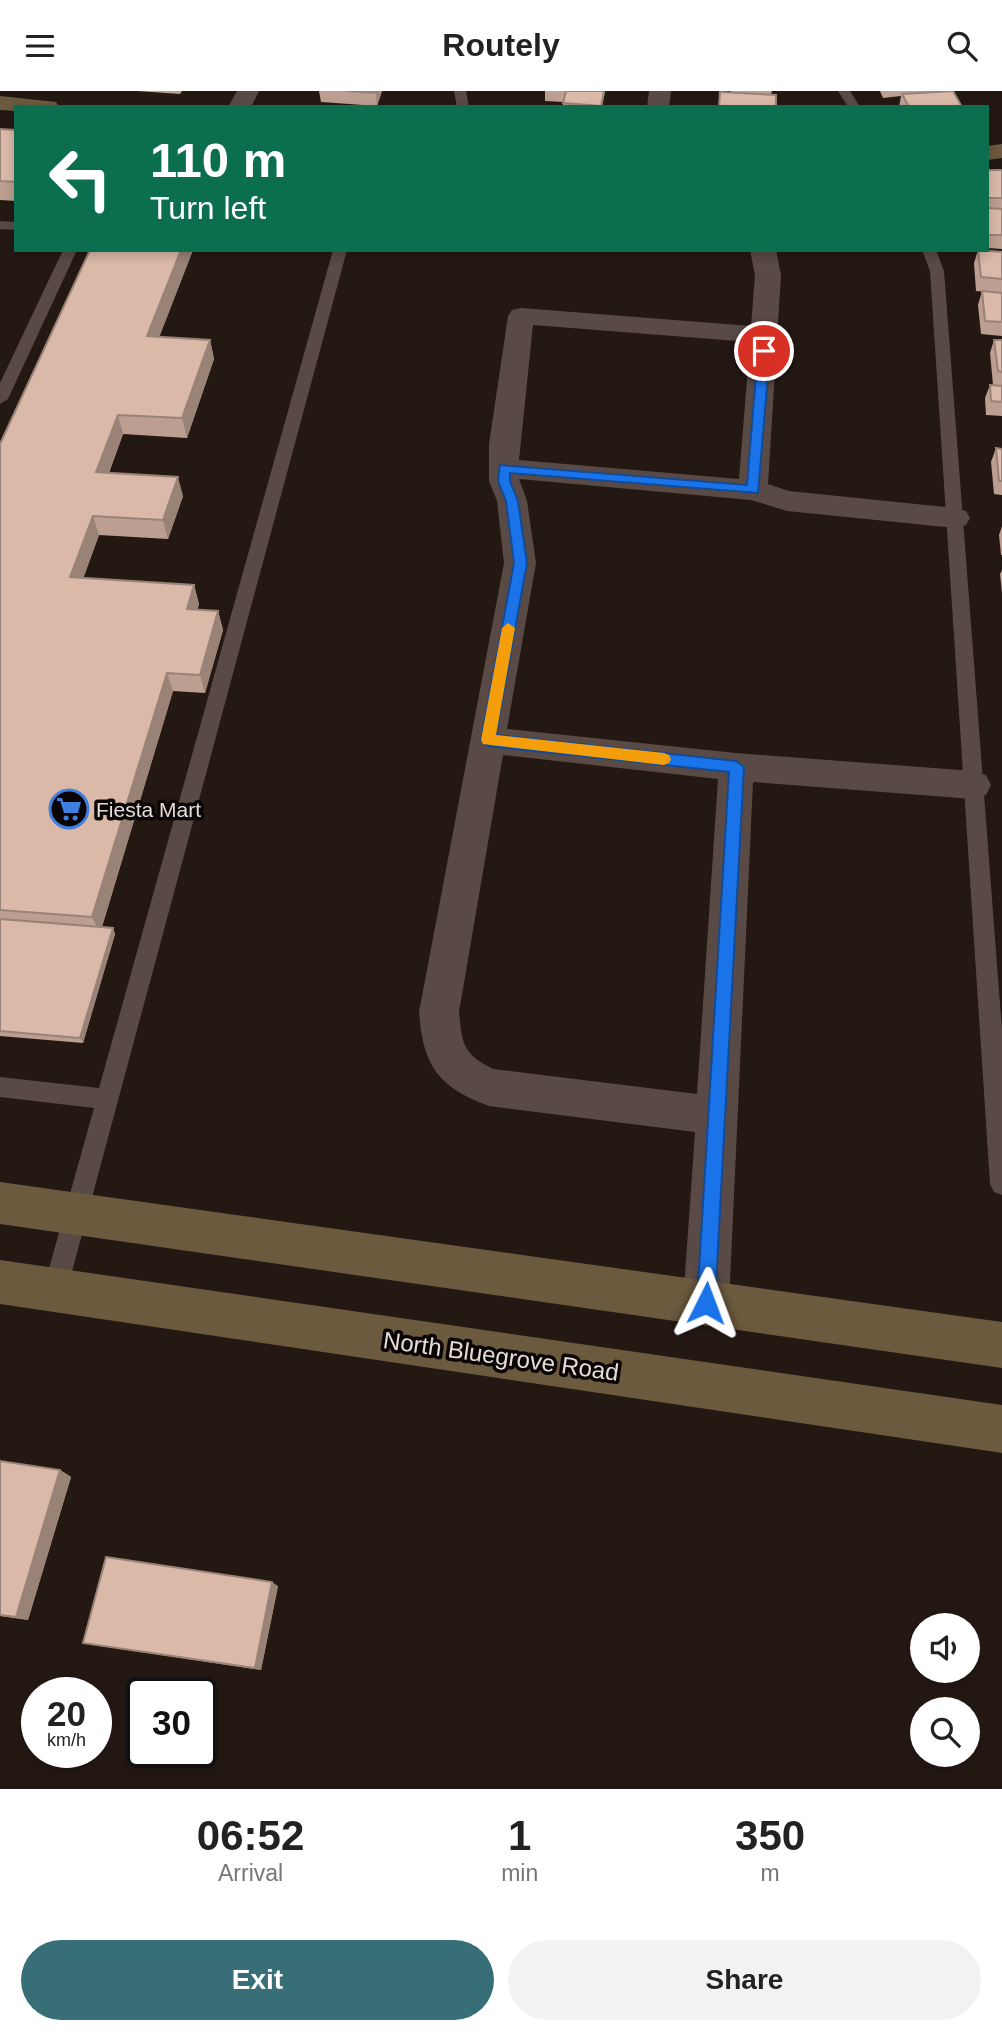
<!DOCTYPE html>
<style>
:root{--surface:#fff;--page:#f2f2f2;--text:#222;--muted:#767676;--accent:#386e77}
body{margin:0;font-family:Arial,sans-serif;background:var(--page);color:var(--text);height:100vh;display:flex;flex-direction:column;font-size:26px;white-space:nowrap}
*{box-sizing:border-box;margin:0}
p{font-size:23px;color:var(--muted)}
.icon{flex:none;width:38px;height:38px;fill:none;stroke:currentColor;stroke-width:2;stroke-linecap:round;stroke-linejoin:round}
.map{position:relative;height:1698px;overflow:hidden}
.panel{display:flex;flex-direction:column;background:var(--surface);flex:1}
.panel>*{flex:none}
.guide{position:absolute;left:14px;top:14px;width:975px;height:147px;border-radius:0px;box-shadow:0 4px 10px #0003;background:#0b6e4f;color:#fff;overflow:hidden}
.buttons{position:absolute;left:910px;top:1522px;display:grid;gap:14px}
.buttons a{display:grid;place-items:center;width:70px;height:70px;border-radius:50%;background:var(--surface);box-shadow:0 4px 10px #0003;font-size:35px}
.speed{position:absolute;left:21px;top:1586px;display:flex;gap:14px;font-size:35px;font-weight:700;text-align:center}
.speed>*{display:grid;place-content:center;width:91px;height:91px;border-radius:50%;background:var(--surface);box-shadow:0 4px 10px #0003;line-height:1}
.speed small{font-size:18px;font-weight:400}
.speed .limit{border:4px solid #111;border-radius:10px;background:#fff;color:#111}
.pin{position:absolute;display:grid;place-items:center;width:60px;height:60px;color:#fff;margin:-30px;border:4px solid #fff;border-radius:50%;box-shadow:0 2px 7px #0007}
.me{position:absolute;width:77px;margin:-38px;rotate:3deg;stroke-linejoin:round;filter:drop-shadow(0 0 5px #0008)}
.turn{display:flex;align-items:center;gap:24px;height:147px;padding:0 21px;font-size:32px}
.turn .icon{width:91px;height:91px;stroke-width:2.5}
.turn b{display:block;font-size:49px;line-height:60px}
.eta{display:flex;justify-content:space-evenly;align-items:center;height:119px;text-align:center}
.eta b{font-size:42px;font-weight:600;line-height:49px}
.primary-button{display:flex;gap:14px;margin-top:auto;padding:14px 21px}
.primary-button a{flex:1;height:80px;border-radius:42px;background:var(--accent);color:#fff;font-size:28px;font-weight:600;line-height:80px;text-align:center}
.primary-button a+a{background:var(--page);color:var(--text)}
header{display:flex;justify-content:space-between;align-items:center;height:91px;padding:0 21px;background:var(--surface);font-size:32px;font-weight:600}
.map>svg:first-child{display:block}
</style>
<header><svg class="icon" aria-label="menu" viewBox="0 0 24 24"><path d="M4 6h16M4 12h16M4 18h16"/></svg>Routely<svg class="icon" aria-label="search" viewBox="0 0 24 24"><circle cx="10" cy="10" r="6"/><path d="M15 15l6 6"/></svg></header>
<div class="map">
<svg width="1002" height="1698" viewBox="0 0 1002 1698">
<rect width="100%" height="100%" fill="#241813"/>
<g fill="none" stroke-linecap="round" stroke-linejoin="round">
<path fill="#594a45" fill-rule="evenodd" d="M454 0H466L469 16H457Z
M838 0H850L860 16H848Z
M0 130 16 131V139L0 138Z
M63 159H77L8 308 0 313V292Z
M333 159H347L67 1199 64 1208 55 1211 46 1208 43 1199 94 1017 0 1006V986L99 997Z
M922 159H936L944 180 1002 939V1104L994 1101 990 1093 930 180Z"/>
<path fill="#594a45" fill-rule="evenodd" d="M237 0H259L251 16H228Z
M649 0H671L669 16H647Z
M750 159H776L781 184 768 393 789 400 955 417 966 420 970 427 966 434 955 437 787 420 751 409 519 388 527 410 536 472 507 638 736 662 973 680 986 684 991 694 986 704 973 708 753 691 729 1212 722 1228 706 1235 690 1228 683 1212 695 1041 489 1015C438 996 423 975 419 921L504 472 497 410 489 390V353L508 225 512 219 521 217 751 235 755 184ZM533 234 750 251 739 388 519 369ZM503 664 718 688 697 1003 493 978C463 963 462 953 459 921Z"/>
<path fill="#6b5a3e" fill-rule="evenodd" d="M0 5 56 11 59 16H16V20L0 19Z
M1002 53V67L987 69V55Z
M0 1091 1002 1231V1277L0 1133Z
M0 1169 1002 1314V1362L0 1213Z"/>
</g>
<path fill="#bc9f90" d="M137 0H182L180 3Z
M319 0H382L377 15 321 11Z
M545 0H605L602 16H563V11L545 10Z
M731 0H772L771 4 776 16H718L720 1H731Z
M880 0H937V1L962 16H899L901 5 883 7Z
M0 38 16 39V110L0 109Z
M987 79H1002V158L987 157Z
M90 159H193L159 246 210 249 214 268 187 347 123 343 109 382 183 405 168 448 99 444 83 487 194 494 199 513 197 519 218 520 223 539 205 602 173 600 102 836 113 837 115 843 83 952 0 945V353Z
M978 159 1002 161V202L976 200 974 172Z
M982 200 1002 202V245L981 243 978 214Z
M994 249H1002V295L993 294 990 262Z
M990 294 1002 295V325L986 324 985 307Z
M996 357 1002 358V404L994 403 991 371Z
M1002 435V464H1001L999 444Z
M1002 479V502L1000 483Z
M0 1370 60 1379 71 1386 28 1529 0 1525Z
M278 1495 261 1579 94 1554 83 1552Z"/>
<path fill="#998276" d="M376 0H382L377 15 376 2Z
M604 0H605L602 16H601Z
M181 159H193L152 265 147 245Z
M210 249 214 268 187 347 182 327Z
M118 324 123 343 102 400 96 381Z
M178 386 183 405 168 448 163 429Z
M93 425 99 444 77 505 70 486Z
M194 494 199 513 192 537 187 518Z
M218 520 223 539 205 602 200 584Z
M167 582 173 600 100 842 92 826Z
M113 837 115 843 83 952 80 947Z
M60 1379 71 1386 28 1529 16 1526Z
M272 1491 278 1495 261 1579 255 1577Z"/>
<path fill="#dbb9a8" stroke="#998276" stroke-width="2" d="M345 0H376V2Z
M566 0H604L601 15 563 12Z
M953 0 962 16H909L902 3Z
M720 1 776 4V15L719 16Z
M0 38 16 39V91L0 90Z
M987 79H1002V107H987Z
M987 117 1002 118V144H987Z
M90 159H181L147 245 210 249 182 327 118 324 96 381 178 386 163 429 93 425 70 486 194 494 187 518 218 520 200 584 167 582 92 826 0 819V353Z
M978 159 1002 161V188L981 186Z
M982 200 1002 202V231L985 230Z
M994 249H1002V281L998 280Z
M990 294 1002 295V311L991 310Z
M996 357 1002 358V390H999Z
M0 828 113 837 80 947 0 940Z
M0 1370 60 1379 16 1526 0 1524Z
M106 1466 272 1491 255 1577 83 1552Z"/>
<path fill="#1a73e8" stroke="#114b97" stroke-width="2" d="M764 257 770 260 758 402 510 382V390L518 410 527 472 496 644 736 670 744 676 715 1212 713 1219 706 1221 700 1219 697 1212 729 681 488 655 481 649 514 472 506 410 498 390 500 374 747 394 758 260Z"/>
<path fill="#f59e0b" d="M508 532 515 537 496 644 664 662 669 664 671 668 669 672 664 674 483 653 481 649 502 537Z"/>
<defs>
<symbol id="supermarket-ring" viewBox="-11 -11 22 22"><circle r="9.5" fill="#090504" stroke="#3f7fe0" stroke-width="1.5"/><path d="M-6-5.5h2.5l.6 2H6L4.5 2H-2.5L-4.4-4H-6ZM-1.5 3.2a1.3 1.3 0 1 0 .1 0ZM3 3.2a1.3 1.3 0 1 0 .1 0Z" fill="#3f7fe0"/></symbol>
</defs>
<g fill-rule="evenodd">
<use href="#supermarket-ring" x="47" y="696" width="44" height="44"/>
</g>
<g text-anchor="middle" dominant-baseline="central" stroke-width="7" stroke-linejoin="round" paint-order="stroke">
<g font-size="21" fill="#e5dcd9" stroke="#090504" text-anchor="start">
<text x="96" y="718">Fiesta Mart</text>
</g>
<g font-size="24" fill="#e5dcd9" stroke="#090504">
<text transform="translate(501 1265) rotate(8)">North Bluegrove Road</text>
</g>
</g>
</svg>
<div class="buttons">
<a><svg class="icon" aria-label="sound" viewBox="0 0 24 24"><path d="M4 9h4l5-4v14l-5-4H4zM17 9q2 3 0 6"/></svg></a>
<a><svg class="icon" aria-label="search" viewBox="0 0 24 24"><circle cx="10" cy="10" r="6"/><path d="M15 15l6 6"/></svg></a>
</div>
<div class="speed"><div>20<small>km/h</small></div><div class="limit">30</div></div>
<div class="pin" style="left:764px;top:260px;background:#d93025"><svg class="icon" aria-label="arrive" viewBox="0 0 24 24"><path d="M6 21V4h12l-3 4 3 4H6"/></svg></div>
<svg class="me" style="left:706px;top:1212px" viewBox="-20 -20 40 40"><path d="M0-17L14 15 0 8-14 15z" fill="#1a73e8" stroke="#fff" stroke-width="4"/></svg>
<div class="guide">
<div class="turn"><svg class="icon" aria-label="left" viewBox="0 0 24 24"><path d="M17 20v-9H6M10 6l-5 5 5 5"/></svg><div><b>110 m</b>Turn left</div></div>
</div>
</div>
<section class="panel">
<div class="eta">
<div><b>06:52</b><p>Arrival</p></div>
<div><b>1</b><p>min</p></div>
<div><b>350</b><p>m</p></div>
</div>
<div class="primary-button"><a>Exit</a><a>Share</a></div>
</section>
